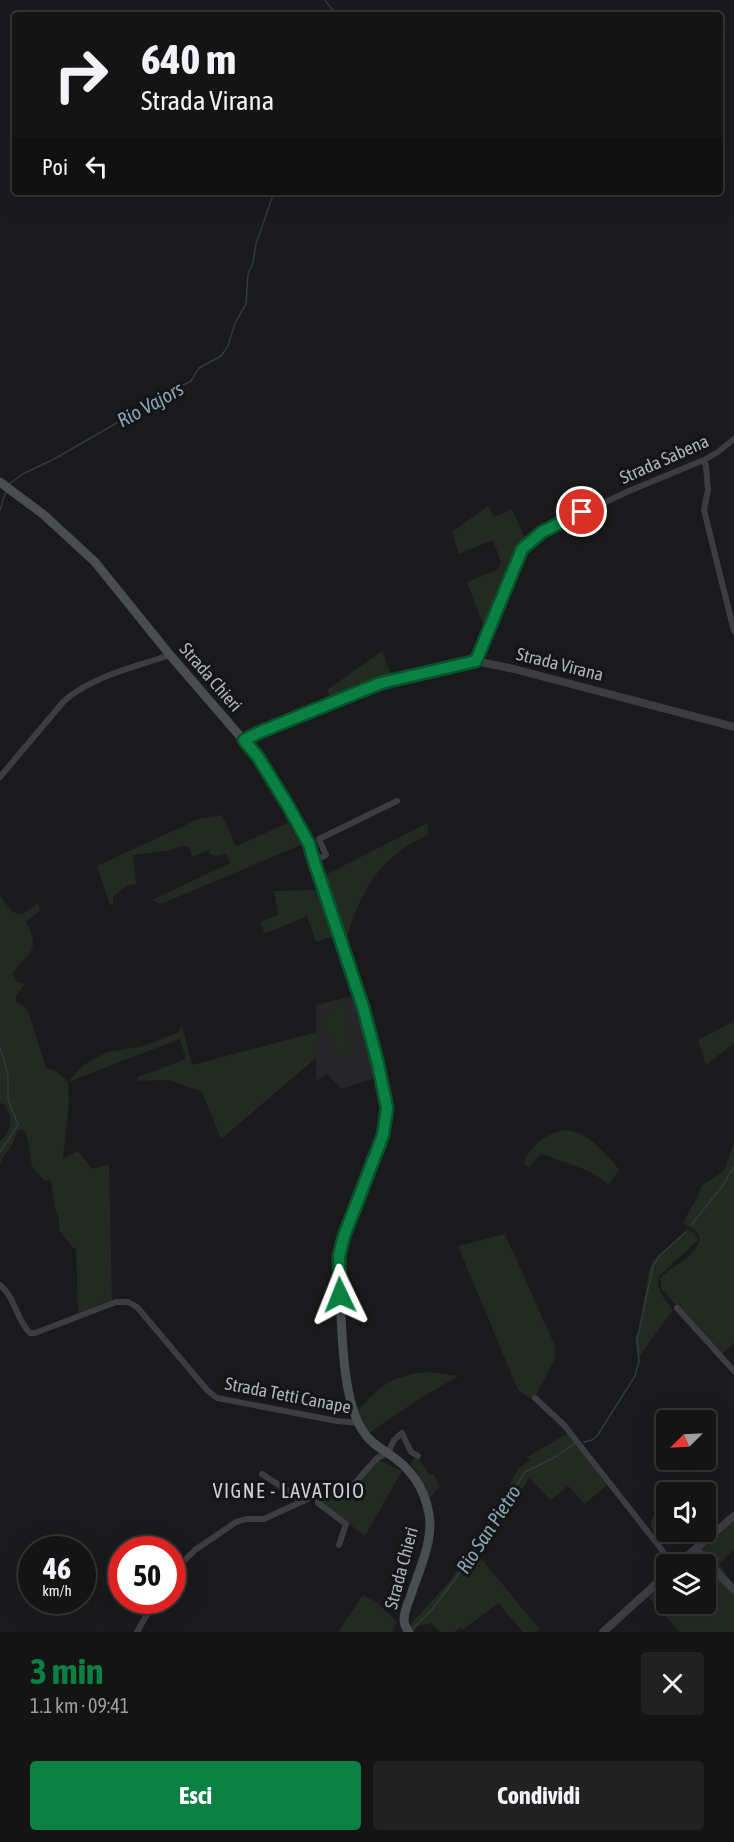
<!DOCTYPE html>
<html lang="it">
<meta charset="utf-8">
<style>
:root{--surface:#141415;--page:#212122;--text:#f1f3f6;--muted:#9d9ea0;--line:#333334;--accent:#0b8043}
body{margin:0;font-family:"Asap Condensed",sans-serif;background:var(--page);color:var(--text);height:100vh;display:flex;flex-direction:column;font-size:22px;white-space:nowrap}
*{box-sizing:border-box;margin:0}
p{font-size:20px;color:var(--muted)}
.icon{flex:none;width:33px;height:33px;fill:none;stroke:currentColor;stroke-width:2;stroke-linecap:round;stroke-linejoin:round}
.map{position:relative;height:1632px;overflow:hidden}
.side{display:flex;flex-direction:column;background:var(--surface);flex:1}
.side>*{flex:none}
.top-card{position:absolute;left:12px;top:12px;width:711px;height:183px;border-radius:6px;box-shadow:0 6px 24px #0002,0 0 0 2px var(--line);background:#141415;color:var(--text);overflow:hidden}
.needle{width:39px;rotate:246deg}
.tools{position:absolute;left:656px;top:1410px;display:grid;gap:12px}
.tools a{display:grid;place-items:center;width:60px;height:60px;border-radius:6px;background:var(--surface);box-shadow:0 6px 24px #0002,0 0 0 2px var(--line);font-size:30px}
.speed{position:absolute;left:18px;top:1536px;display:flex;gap:12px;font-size:30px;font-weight:700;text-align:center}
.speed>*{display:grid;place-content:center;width:78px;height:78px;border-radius:50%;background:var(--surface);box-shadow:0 6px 24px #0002,0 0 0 2px var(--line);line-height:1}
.speed small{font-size:15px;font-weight:400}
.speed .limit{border:9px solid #d22;background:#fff;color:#111}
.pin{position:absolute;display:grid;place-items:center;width:51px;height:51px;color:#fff;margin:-26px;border:3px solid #fff;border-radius:50%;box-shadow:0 2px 6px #0007}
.me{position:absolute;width:66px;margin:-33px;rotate:358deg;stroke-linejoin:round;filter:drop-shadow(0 0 4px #0008)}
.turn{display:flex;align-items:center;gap:21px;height:126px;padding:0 30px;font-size:27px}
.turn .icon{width:78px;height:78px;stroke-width:2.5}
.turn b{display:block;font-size:42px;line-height:51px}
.then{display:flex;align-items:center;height:57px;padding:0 30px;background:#0003;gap:12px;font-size:22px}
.round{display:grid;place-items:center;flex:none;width:63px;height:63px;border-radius:6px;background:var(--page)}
.headline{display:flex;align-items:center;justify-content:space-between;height:102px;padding:0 30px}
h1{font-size:36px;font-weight:700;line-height:45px;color:var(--accent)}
.cta{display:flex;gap:12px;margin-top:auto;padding:12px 30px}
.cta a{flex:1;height:69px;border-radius:6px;background:var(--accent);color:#fff;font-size:24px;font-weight:700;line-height:69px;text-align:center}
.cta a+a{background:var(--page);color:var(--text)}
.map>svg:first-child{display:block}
</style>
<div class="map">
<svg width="734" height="1632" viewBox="0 0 734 1632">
<rect width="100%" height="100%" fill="#1a1a1c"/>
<path fill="#262629" d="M352 996 366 1042 375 1078 342 1089 327 1074 316 1081V1005Z"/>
<path fill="#222a22" d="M488 506 494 517 512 509 527 542C505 564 496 601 485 630L467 582 498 569 501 563 493 540 459 554 452 532Z
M382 651 392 677 331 700 327 690Z
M222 815 236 846 288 823 301 845 161 904 152 900 230 863 226 853 220 856 211 855 208 850 192 857 190 847 180 846 172 850 133 855 136 884 127 886 113 897V905H110L97 866 198 819Z
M428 823V835C379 857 361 890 346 940L323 876Z
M318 890 333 936 316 942 307 916 265 934 260 922 278 915 274 891Z
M0 895 11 911 19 914 28 911 38 903 40 911 26 922C42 952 28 952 12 974L17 982 25 984 16 995V1002L22 1005 28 1011 46 1068 56 1071 68 1082 83 1065 107 1052 144 1046 179 1032 182 1025 192 1065 317 1032 316 1058 221 1139 202 1092 169 1080 138 1081V1077L186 1059 180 1039 68 1082 69 1102 63 1159 78 1151 92 1169 109 1164 112 1300 78 1313 76 1249 73 1248 59 1230V1218L54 1206 51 1181 44 1180C40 1176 34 1171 32 1165 29 1153 30 1139 23 1129L18 1130 10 1149 3 1157 0 1164V1141C13 1129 13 1118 4 1104L0 1103Z
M341 999 351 1030 346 1034 354 1064 349 1062 346 1054H338V1051L333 1050 334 1040 331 1039V1032H322L321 1014 331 1013 330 1005H316Z
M734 1021V1043L706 1065 698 1040Z
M564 1130C590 1132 602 1151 619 1169L609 1185C592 1169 563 1162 541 1154L529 1168 523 1163C534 1143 542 1136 564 1130Z
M734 1143V1343L721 1355 661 1288 660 1278C678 1261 724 1241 683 1223 689 1209 698 1200 701 1186L724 1171Z
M687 1229 695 1233 698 1240 659 1276C655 1290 665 1299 673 1310L638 1358 635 1337 639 1330 649 1271 653 1261Z
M505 1234 555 1346 554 1361 533 1400 518 1390 458 1246Z
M427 1372 459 1376 419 1399 369 1433 357 1411C381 1385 391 1376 427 1372Z
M568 1433 607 1485 585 1504 568 1486 551 1500 529 1478 480 1557 539 1629 536 1632H523L498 1603 463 1630 461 1627 455 1632H440L431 1623 418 1626 413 1632 409 1626 450 1581 472 1549 518 1469 530 1460 527 1457Z
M416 1456 430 1475 434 1474 439 1486 429 1500 419 1474 410 1464Z
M379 1460 402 1471 365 1536 320 1502V1497L344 1492Z
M666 1499V1532H673L662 1544C643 1522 651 1520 666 1499Z
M734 1522V1549L719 1565 726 1573 724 1575 701 1550Z
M695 1557H698L734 1594V1632H680L648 1597 666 1582V1604H705V1564H686Z
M363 1595 375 1601 397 1622 392 1632H338Z"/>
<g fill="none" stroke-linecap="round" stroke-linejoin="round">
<path stroke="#303b3f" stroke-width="1.5" d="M325 0 336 15
M9 484 23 474 58 457 168 393 191 381 199 368 221 356 228 346 235 323 246 304 248 274 253 263 256 244 274 192
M0 510 6 491
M0 1047 8 1075V1099L18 1125 0 1152
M692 1224 723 1185 734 1167
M584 1442 592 1440 597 1436 635 1376 639 1361 637 1340 653 1266 660 1255 686 1232
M413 1628 430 1612 452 1583 483 1540 525 1472 555 1457 574 1444"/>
<path stroke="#3b3d41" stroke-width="6" d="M704 460 706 466 708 490 704 510 734 631
M475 661 522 549 542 532 629 491 704 460 718 452 734 439
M0 777 64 701C93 676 135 667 170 655
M314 861 326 855 319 839 397 801
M0 1285C15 1297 16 1319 30 1333H35L116 1302H128L137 1307 207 1390 217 1398 337 1421 359 1423
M677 1308 734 1371
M535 1398 564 1425 662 1550 670 1564
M262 1474 303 1501
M317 1496 318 1503 346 1524 339 1545
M172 1573 195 1550 236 1522 246 1519H264L303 1501 320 1494 342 1491 353 1485 377 1458 388 1453 394 1440 402 1433 411 1452 418 1456
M137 1632 155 1600"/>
<path stroke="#3b3d41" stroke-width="8" d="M244 740 381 683 475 661 514 669 734 727
M696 1550 734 1590
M678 1564 734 1516
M603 1632 666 1575"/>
<path stroke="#494c51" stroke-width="9" d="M0 482 44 515 95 562 170 655 258 757 287 804 309 844 363 1007 378 1064 387 1108 383 1135 344 1236 339 1256V1274C342 1316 340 1397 363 1431 369 1441 377 1446 386 1452 410 1467 424 1486 429 1514 434 1541 418 1572 410 1598 407 1605 404 1612 404 1620 404 1625 406 1628 409 1632"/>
</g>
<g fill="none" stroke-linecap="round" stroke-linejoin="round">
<defs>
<path id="route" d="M340 1295 339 1256 344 1236 383 1135 387 1108 378 1064 363 1007 314 861 309 844 287 804 258 757 244 740 260 732 381 683 476 661 522 549 542 532 582 512"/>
</defs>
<use href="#route" stroke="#07532c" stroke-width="15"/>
<use href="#route" stroke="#0b8043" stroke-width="10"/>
</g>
<g text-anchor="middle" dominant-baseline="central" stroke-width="6" stroke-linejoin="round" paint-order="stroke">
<g font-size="18" fill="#adb3bb" stroke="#151517">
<text transform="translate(664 459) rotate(-24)">Strada Sabena</text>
<text transform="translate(560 664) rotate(14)">Strada Virana</text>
<text transform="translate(211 677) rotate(49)">Strada Chieri</text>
<text transform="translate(288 1395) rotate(11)">Strada Tetti Canape</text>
<text transform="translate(401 1568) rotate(-75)">Strada Chieri</text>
</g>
<g font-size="20" font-style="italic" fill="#86a4b3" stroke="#151517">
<text transform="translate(150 404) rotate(-29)">Rio Vajors</text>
<text transform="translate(488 1529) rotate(-57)">Rio San Pietro</text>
</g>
<g font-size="20" letter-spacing="1.5" fill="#ced1d7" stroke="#151517">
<text x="289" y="1490">VIGNE - LAVATOIO</text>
</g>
</g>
</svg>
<div class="tools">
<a><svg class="needle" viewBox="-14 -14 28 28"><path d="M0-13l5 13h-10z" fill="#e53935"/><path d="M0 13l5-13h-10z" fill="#9d9ea0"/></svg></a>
<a><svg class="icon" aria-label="sound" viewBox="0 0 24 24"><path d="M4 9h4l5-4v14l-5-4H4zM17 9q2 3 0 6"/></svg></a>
<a><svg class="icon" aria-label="layers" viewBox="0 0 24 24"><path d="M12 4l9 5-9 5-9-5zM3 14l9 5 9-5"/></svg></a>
</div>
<div class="speed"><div>46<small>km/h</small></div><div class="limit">50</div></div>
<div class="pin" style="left:582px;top:512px;background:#d93025"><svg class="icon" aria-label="arrive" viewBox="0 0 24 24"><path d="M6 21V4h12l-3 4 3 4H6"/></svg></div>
<svg class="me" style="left:340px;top:1295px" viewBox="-20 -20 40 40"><path d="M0-17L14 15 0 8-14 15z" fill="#0b8043" stroke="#fff" stroke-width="4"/></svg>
<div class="top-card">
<div class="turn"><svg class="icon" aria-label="right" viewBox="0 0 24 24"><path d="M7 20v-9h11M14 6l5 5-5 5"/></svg><div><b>640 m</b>Strada Virana</div></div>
<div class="then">Poi<svg class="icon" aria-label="left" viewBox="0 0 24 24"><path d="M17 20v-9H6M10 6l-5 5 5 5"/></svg></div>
</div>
</div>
<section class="side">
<div class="headline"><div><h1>3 min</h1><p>1.1 km · 09:41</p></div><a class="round"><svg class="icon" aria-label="close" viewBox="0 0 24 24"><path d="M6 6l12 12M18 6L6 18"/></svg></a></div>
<div class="cta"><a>Esci</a><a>Condividi</a></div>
</section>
